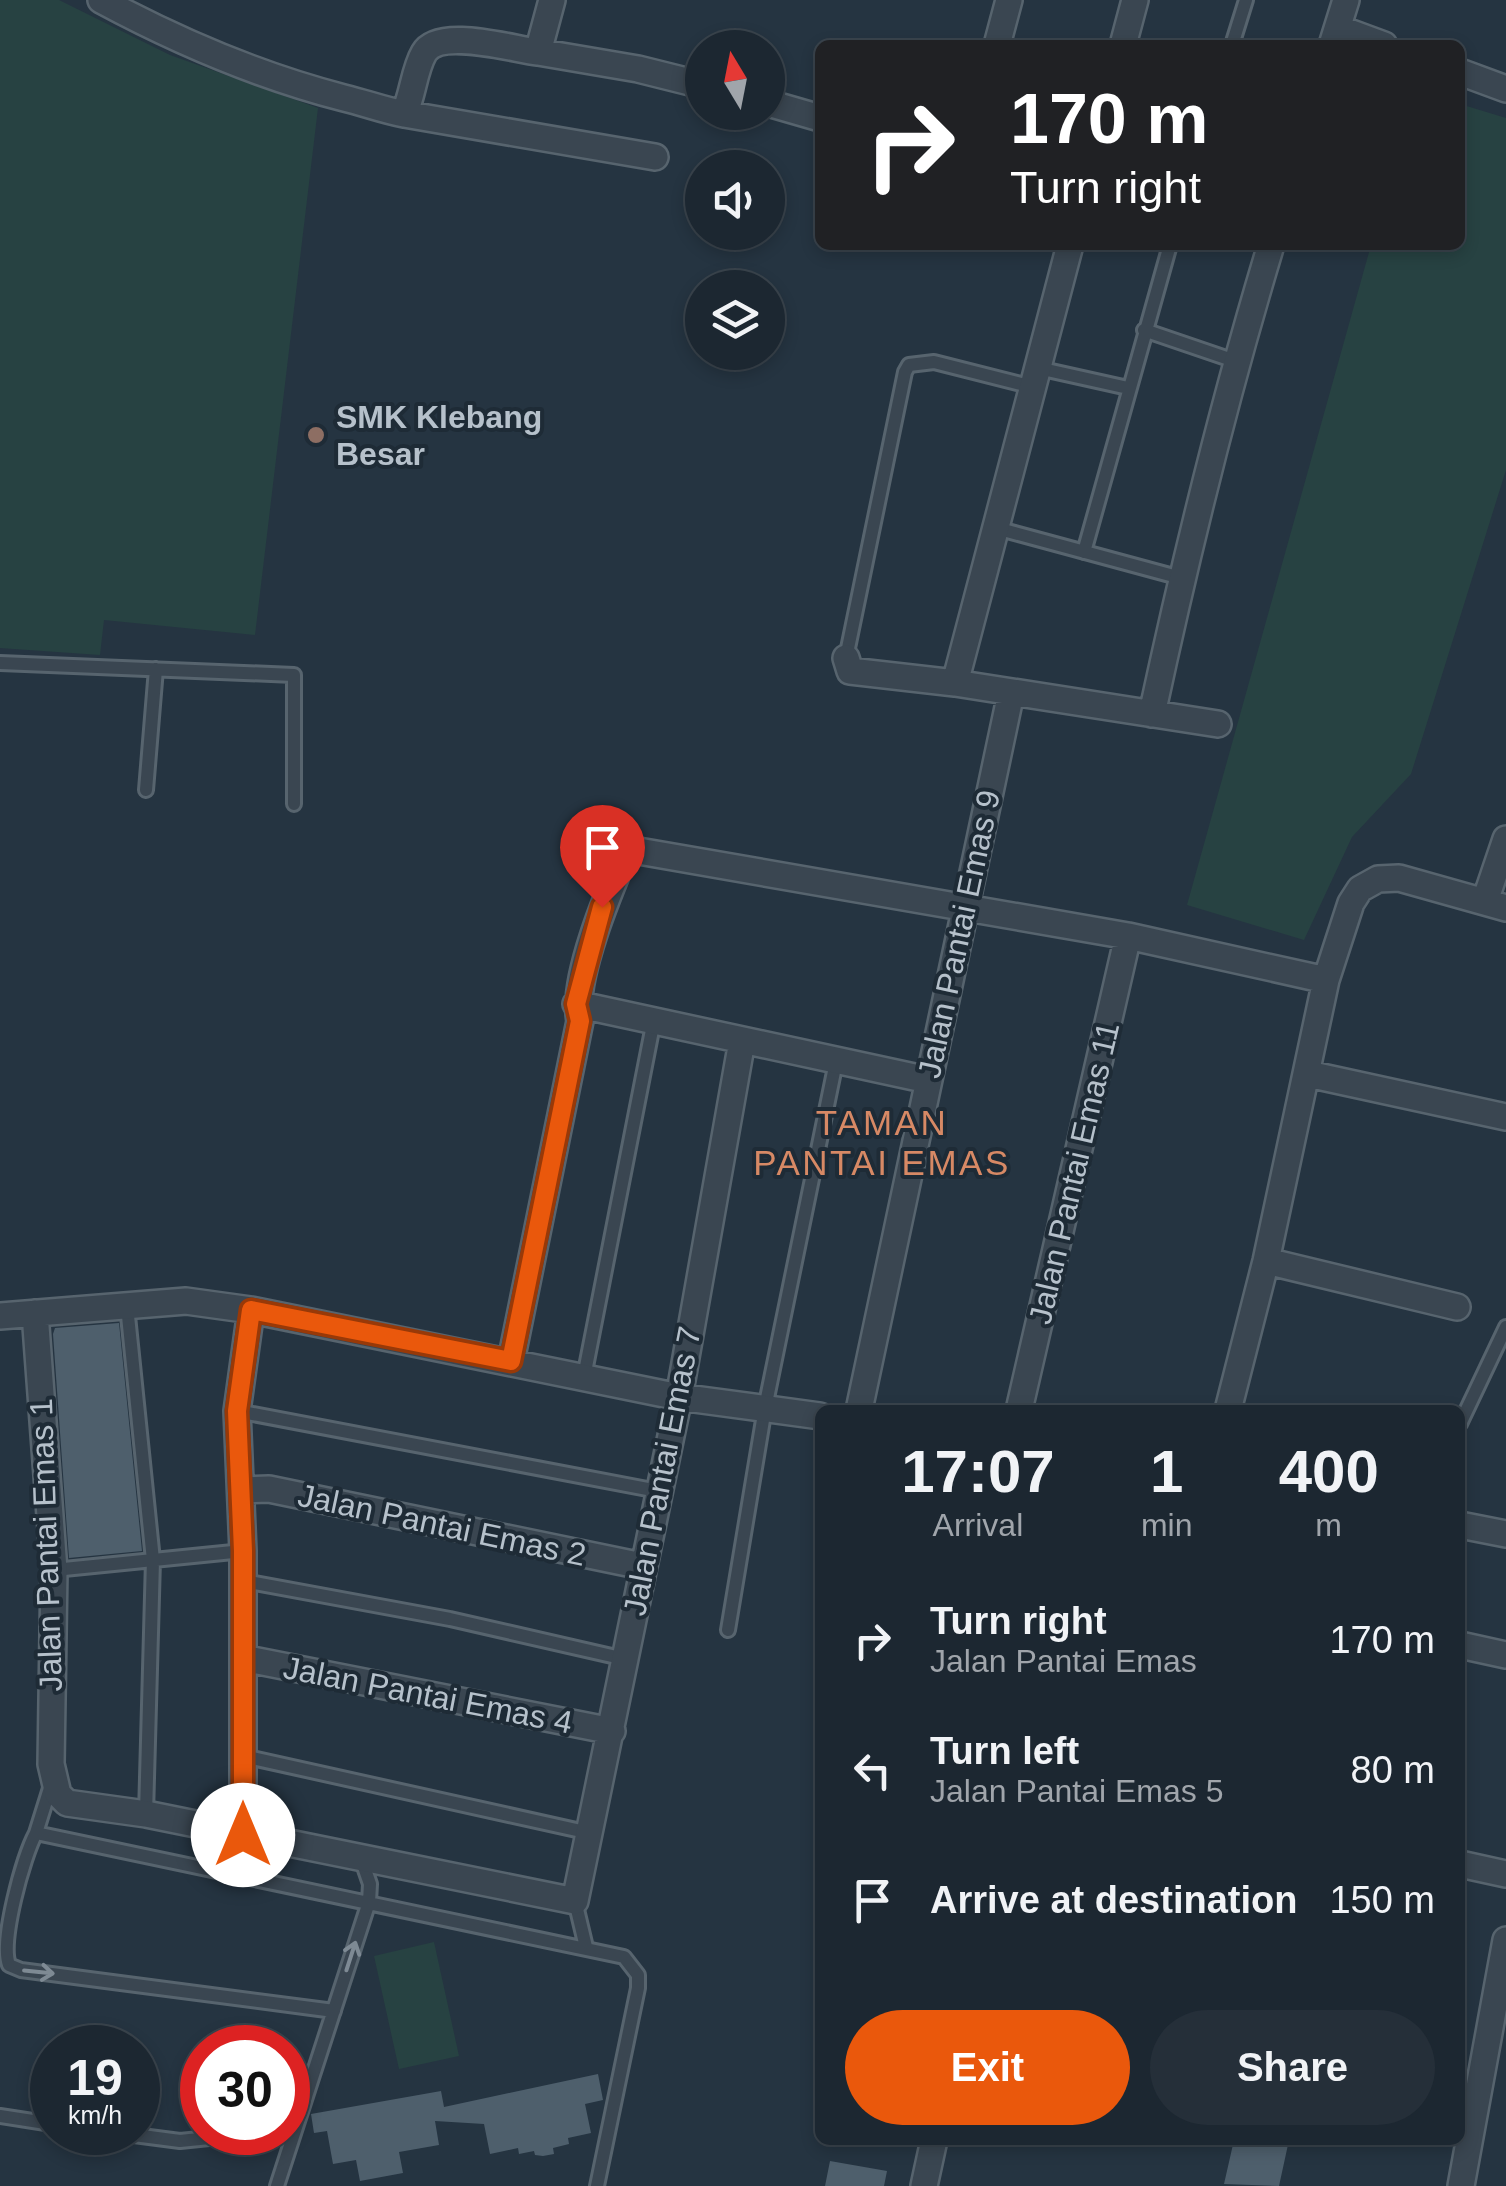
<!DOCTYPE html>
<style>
:root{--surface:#1c2731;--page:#252f39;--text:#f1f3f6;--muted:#a0a5ab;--line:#3a444d;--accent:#ea580c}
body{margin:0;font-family:Arial,sans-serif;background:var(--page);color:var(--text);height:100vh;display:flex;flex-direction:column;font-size:38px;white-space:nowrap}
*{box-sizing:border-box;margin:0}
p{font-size:32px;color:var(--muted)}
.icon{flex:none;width:55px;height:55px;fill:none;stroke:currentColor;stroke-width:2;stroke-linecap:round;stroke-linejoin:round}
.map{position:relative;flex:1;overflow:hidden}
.details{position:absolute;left:815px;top:1405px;width:650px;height:740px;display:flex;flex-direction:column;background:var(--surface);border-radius:15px;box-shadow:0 5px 15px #0003,0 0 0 2px var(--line)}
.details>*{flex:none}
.hud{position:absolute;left:815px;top:40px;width:650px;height:210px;border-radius:15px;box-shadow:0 5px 15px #0003,0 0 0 2px var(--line);background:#202124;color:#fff;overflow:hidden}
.needle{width:65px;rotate:350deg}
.controls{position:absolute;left:685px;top:30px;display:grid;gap:20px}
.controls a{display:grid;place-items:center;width:100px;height:100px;border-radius:50%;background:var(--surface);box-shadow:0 5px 15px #0003,0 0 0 2px var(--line);font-size:50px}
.speed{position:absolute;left:30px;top:2025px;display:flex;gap:20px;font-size:50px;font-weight:700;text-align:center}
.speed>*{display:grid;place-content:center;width:130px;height:130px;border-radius:50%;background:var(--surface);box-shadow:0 5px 15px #0003,0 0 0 2px var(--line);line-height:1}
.speed small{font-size:25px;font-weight:400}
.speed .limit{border:15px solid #d22;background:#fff;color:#111}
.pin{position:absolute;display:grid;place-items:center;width:85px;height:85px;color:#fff;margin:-102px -42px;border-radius:50% 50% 50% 0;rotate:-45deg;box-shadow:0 0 10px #0007}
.pin .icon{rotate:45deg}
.me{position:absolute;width:110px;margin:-55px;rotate:0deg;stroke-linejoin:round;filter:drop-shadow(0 0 8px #0008)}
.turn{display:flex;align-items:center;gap:35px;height:210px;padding:0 30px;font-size:45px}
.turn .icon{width:130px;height:130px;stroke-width:2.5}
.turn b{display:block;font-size:70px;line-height:85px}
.eta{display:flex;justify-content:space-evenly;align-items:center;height:170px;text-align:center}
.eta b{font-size:60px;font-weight:600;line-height:70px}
.cta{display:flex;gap:20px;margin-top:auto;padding:20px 30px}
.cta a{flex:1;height:115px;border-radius:60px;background:var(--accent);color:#fff;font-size:40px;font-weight:600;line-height:115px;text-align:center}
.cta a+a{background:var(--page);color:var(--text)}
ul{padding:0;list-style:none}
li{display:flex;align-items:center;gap:30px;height:130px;padding:0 30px}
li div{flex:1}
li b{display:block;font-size:38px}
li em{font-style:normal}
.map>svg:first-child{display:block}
</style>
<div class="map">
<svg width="1506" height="2186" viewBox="0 0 1506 2186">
<rect width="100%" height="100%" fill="#253441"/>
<path fill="#274242" d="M0 0H59L170 55 318 108 255 635 104 620 100 655 0 648Z
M1460 104 1506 118V470L1411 774 1352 837 1304 940 1187 905 1371 245H1460Z
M434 1942 459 2056 399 2069 374 1956Z"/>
<path fill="#4e5f6c" d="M119 1323 142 1551 69 1558 53 1334 55 1328Z
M598 2074 603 2100 585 2104 591 2133 568 2138 569 2144 553 2148 554 2154 543 2156 535 2155 534 2151 519 2154 518 2148 490 2154 484 2124 435 2121 439 2145 399 2152 403 2173 360 2181 356 2160 333 2164 327 2131 314 2133 311 2114 441 2091 444 2107Z
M1234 2140H1289L1279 2186 1224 2184Z
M830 2161 887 2171 884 2186H825Z"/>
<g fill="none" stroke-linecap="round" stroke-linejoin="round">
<defs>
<path id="lane" d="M1232 45 1246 0
M1144 330 1235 361
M1038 368 1128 388
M996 528 1181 578
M1084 552 1170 245
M846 658 905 372 909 365 934 362 1033 387
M0 663 294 675V804
M146 790 156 669
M127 1306 153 1560 146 1814
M584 1377 654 1020
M237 1411 658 1491
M1460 1424 1506 1327
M54 1570 243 1551
M244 1581 450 1619 625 1659
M728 1630 765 1408 836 1062
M243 1756 590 1833
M51 1785 36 1833 624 1957 638 1975V1988L597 2186
M36 1833C23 1857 0 1941 9 1965L21 1970 334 2011
M575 1901 586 1947
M0 2116 52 2124
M111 2132 180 2141 219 2137
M277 2186 369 1902 370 1884 361 1858"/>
<path id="street" d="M101 0C179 42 259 76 344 98 365 103 383 110 404 114 413 95 414 70 424 53 439 27 512 49 538 52L552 0
M1338 28 1384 45
M997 45 1009 0
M1123 45 1135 0
M1332 45 1346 0
M538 52 638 69 702 85
M1460 72 1506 89
M768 103 820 118
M404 114 655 157
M846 658 850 671 955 683 1218 724
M955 683 1070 245
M1152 714C1186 556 1224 400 1271 245
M1485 901 1506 839
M576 1004 928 1080
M1308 1074 1506 1117
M1266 1261 1457 1307
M35 1313 54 1570 51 1764 58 1794 67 1803 146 1814 575 1901 679 1397 742 1041
M0 1316 186 1301 251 1310 679 1397 820 1416
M511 1361 580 1021C571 980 610 889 627 849L1128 936 1326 980
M859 1410 1011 693
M1019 1410 1128 936
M1228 1410 1266 1261 1326 980 1351 903 1360 889 1378 879 1399 878 1506 908
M242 1490 269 1489 642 1566
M1460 1525 1506 1534
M1460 1645 1506 1655
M243 1658 612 1731
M243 1835V1551L237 1411 251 1310
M1460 1864 1506 1874
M924 2186 934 2140
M1461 2186 1506 1940"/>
</defs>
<use href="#lane" stroke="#57646e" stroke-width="18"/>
<use href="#street" stroke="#57646e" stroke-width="30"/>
<use href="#lane" stroke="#3a4651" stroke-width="12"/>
<use href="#street" stroke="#3a4651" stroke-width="25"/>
</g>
<defs><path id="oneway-shaft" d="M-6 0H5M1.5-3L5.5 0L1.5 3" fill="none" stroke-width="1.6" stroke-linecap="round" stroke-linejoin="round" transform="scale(2.5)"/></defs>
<g stroke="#7e8a94">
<use href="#oneway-shaft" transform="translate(351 1956) rotate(-72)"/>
<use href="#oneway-shaft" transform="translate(39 1972) rotate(6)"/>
</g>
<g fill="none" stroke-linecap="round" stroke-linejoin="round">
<defs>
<path id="route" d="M243 1835V1551L237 1411 251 1310 511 1361 580 1021 576 1004 602 907"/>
</defs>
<use href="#route" stroke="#983908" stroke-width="25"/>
<use href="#route" stroke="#ea580c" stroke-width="18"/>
</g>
<circle fill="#8d6e63" stroke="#1e2b36" stroke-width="4" cx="316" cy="435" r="10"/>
<g text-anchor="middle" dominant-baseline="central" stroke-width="8" stroke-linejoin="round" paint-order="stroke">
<g font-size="32" font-weight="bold" fill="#b6c1cb" stroke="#1e2b36" text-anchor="start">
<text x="336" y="417">SMK Klebang<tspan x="336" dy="37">Besar</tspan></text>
</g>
<g font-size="32" fill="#b6c1cb" stroke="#1e2b36">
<text transform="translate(959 934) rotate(-78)">Jalan Pantai Emas 9</text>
<text transform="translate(1074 1173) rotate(-77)">Jalan Pantai Emas 11</text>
<text transform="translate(662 1471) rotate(-79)">Jalan Pantai Emas 7</text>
<text transform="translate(442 1525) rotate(12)">Jalan Pantai Emas 2</text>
<text transform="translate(46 1545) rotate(-92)">Jalan Pantai Emas 1</text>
<text transform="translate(428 1695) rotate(11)">Jalan Pantai Emas 4</text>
</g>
<g font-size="35" letter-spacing="2.5" fill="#d78965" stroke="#1e2b36">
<text x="882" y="1122">TAMAN<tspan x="882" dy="40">PANTAI EMAS</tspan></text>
</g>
</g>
</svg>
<div class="controls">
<a><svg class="needle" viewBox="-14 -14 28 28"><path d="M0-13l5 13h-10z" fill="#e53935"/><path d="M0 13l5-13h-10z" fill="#a0a5ab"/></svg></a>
<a><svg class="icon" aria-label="sound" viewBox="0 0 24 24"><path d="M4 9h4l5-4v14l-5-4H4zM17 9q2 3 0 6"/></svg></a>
<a><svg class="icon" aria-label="layers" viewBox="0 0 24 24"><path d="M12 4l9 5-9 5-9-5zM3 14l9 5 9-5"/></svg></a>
</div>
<div class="speed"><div>19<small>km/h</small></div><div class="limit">30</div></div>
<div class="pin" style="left:602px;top:907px;background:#d93025"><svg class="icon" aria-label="arrive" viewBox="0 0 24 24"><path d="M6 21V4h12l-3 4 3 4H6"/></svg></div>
<svg class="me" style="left:243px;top:1835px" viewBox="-20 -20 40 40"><circle r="19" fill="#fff"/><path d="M0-13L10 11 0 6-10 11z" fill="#ea580c"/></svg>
<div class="hud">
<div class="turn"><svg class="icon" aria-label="right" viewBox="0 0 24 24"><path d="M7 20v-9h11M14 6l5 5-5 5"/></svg><div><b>170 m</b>Turn right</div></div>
</div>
<section class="details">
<div class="eta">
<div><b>17:07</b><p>Arrival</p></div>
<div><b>1</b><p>min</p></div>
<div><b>400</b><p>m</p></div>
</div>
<ul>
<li><svg class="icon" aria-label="right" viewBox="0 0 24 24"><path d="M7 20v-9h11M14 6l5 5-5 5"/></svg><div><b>Turn right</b><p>Jalan Pantai Emas</p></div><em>170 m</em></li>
<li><svg class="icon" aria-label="left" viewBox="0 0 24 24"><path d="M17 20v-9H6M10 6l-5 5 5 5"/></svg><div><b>Turn left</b><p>Jalan Pantai Emas 5</p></div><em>80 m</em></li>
<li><svg class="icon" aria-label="arrive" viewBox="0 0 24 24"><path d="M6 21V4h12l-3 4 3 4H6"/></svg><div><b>Arrive at destination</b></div><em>150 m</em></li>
</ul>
<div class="cta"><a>Exit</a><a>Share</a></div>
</section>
</div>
